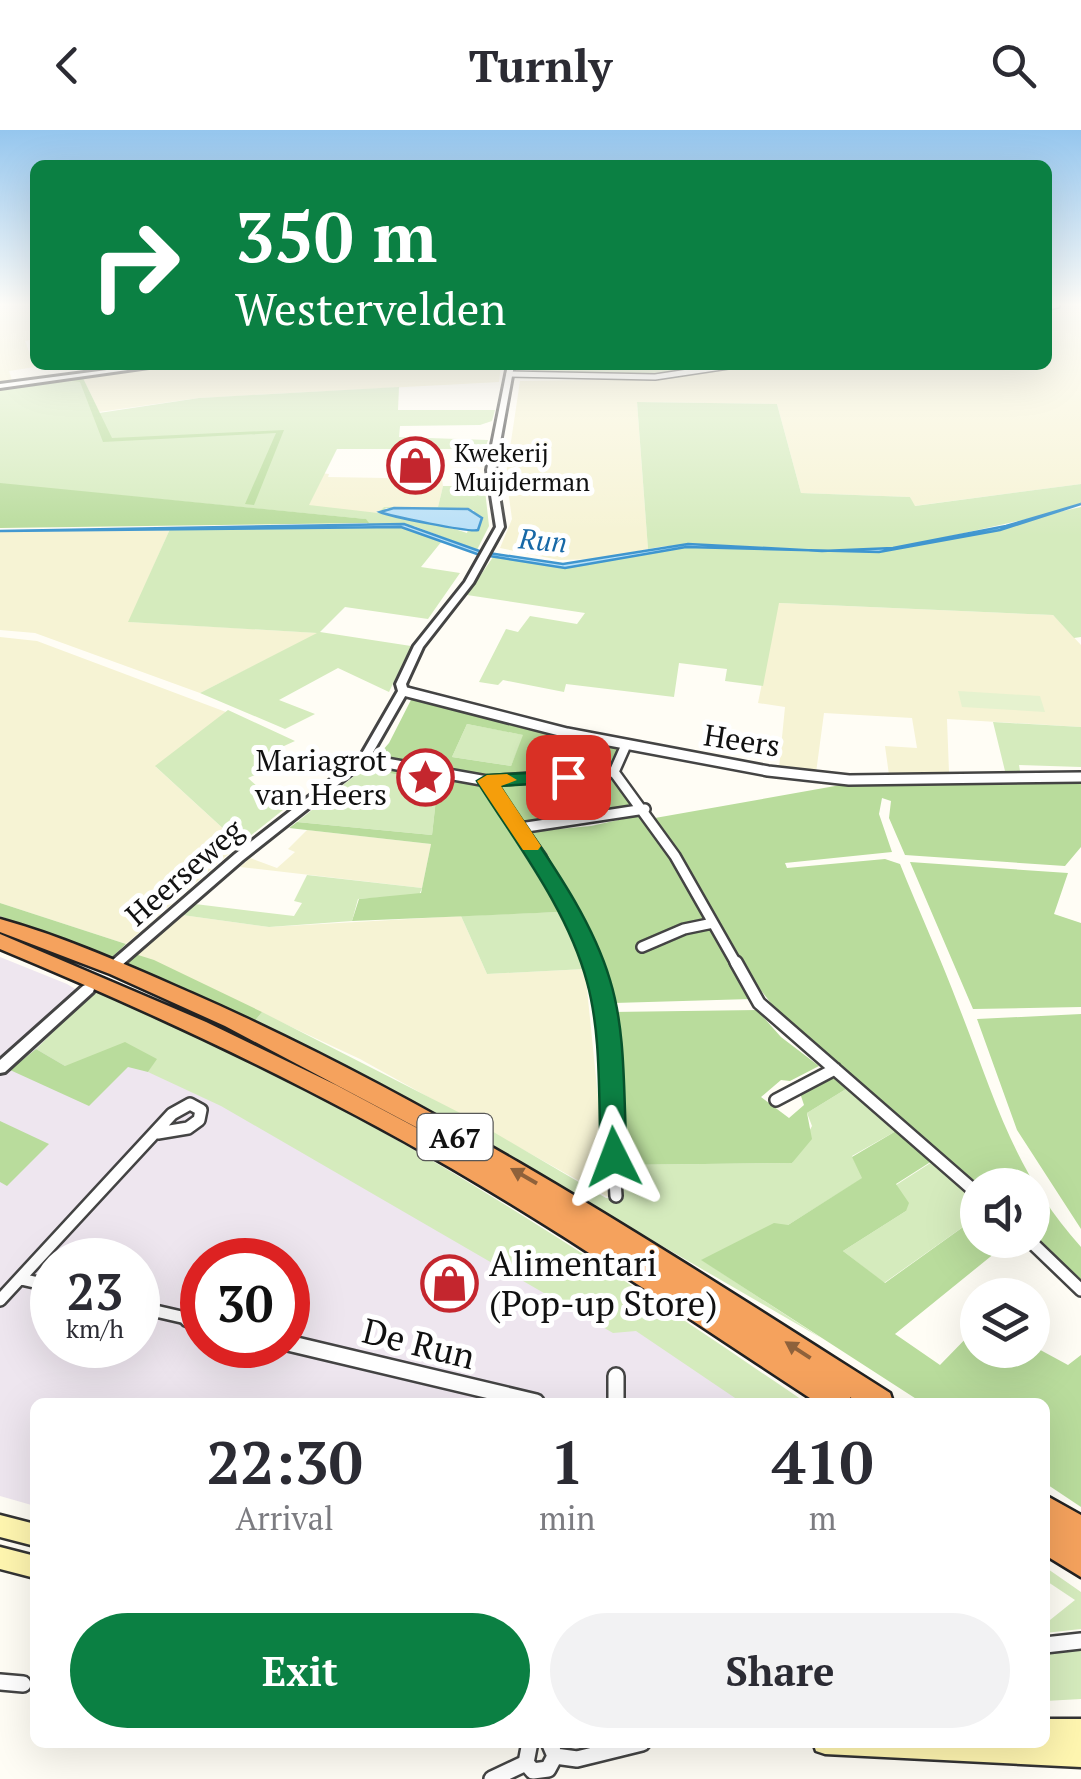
<!DOCTYPE html>
<style>
:root{--surface:#fff;--page:#f2f2f3;--text:#2b2b33;--muted:#7c7c81;--accent:#0b8043}
body{margin:0;font-family:"PT Serif",serif;background:var(--page);color:var(--text);height:100vh;display:flex;flex-direction:column;font-size:38px;white-space:nowrap}
*{box-sizing:border-box;margin:0}
p{font-size:32px;color:var(--muted)}
.icon{flex:none;width:55px;height:55px;fill:none;stroke:currentColor;stroke-width:2;stroke-linecap:round;stroke-linejoin:round}
.map{position:relative;flex:1;overflow:hidden}
.drawer{position:absolute;left:30px;top:1268px;width:1020px;height:350px;display:flex;flex-direction:column;background:var(--surface);border-radius:15px;box-shadow:0 10px 40px #0002}
.drawer>*{flex:none}
.banner{position:absolute;left:30px;top:30px;width:1022px;height:210px;border-radius:15px;box-shadow:0 10px 40px #0002;background:#0b8043;color:#fff;overflow:hidden}
.tools{position:absolute;left:960px;top:1038px;display:grid;gap:20px}
.tools a{display:grid;place-items:center;width:90px;height:90px;border-radius:50%;background:var(--surface);box-shadow:0 10px 40px #0002;font-size:50px}
.speed{position:absolute;left:30px;top:1108px;display:flex;gap:20px;font-size:50px;font-weight:700;text-align:center}
.speed>*{display:grid;place-content:center;width:130px;height:130px;border-radius:50%;background:var(--surface);box-shadow:0 10px 40px #0002;line-height:1}
.speed small{font-size:25px;font-weight:400}
.speed .limit{border:15px solid #d22;background:#fff;color:#111}
.pin{position:absolute;display:grid;place-items:center;width:85px;height:85px;color:#fff;margin:-42px;border-radius:20px;box-shadow:0 5px 15px #0006}
.me{position:absolute;width:110px;margin:-55px;rotate:357deg;stroke-linejoin:round;filter:drop-shadow(0 0 8px #0008)}
.turn{display:flex;align-items:center;gap:35px;height:210px;padding:0 40px;font-size:45px}
.turn .icon{width:130px;height:130px;stroke-width:2.5}
.turn b{display:block;font-size:70px;line-height:85px}
.eta{display:flex;justify-content:space-evenly;align-items:center;height:170px;text-align:center}
.eta b{font-size:60px;font-weight:700;line-height:70px}
.primary-button{display:flex;gap:20px;margin-top:auto;padding:20px 40px}
.primary-button a{flex:1;height:115px;border-radius:60px;background:var(--accent);color:#fff;font-size:40px;font-weight:700;line-height:115px;text-align:center}
.primary-button a+a{background:var(--page);color:var(--text)}
header{display:flex;justify-content:space-between;align-items:center;height:130px;padding:0 40px;background:var(--surface);font-size:45px;font-weight:700}
.map>svg:first-child{display:block}
</style>
<header><svg class="icon" aria-label="back" viewBox="0 0 24 24"><path d="M15 5l-7 7 7 7"/></svg>Turnly<svg class="icon" aria-label="search" viewBox="0 0 24 24"><circle cx="10" cy="10" r="6"/><path d="M15 15l6 6"/></svg></header>
<div class="map">
<svg width="1081" height="1649" viewBox="0 0 1081 1649">
<rect width="100%" height="100%" fill="#fffdf5"/>
<path fill="#eee6ef" fill-rule="evenodd" d="M0 827 67 854 635 1196 745 1272H35V1376L0 1366ZM52 1130H138V1215H52ZM202 1130H288V1215H202Z"/>
<path fill="#f6f3d4" d="M0 175H35V209L25 211 35 237 9 241 13 253 0 255Z
M1081 175V354L914 376 910 367 801 363 777 274 637 272 648 419 599 429 559 430 500 418 512 389 506 345 520 251 664 249 749 235H1048V178Z
M180 235H501L499 252 199 268 99 282 83 248Z
M321 343 329 344 328 347 442 349 443 356 438 377H384L378 384 308 376Z
M170 399 129 492 319 503 200 563 35 503 0 500V401Z
M778 473 1053 485 1081 515V597L947 589 949 642 889 645 885 616 917 618 912 588 824 583 816 643 779 638 785 577 758 573Z
M0 507 37 511 226 582 156 637 240 714 126 814 0 773Z
M307 700 431 714 422 758 240 737 250 728 277 738 295 722 288 719Z
M182 785 269 797 461 786 487 844 585 839 608 1067 360 929 135 824Z"/>
<path fill="#d5ebbd" fill-rule="evenodd" d="M523 235H728C694 240 541 257 523 235Z
M81 249 111 308 99 283 199 268 399 257 398 280H495L492 291 480 295 400 296 399 307 488 310 485 319H337L309 375 378 383 384 377H438L443 356H452V364H470L473 353 484 351 489 396 477 420 414 396 386 398H410L442 411 421 437 460 443 428 489 345 477 320 502 411 516 389 562 338 538 279 570 315 584 285 599 200 563 317 503 128 492 170 399 381 396 368 395 365 389 0 354V259ZM386 378 474 380 467 403 424 389 382 384Z
M637 272 777 274 801 363 910 367 915 376 1081 354V373C999 400 912 422 825 421 766 421 707 408 648 419Z
M1081 377V507L1074 508 1053 485 779 473 763 556 725 551 727 539 679 533 674 567 566 554 564 562 503 550 498 555 479 552 506 499 518 502 530 486 577 494 585 483 467 465 493 427 580 436 686 417 879 422Z
M228 580 295 611 262 626 273 637 248 648 283 680 240 714 155 636Z
M993 592 1081 597V637L1019 635 1020 641H1005Z
M467 594 524 605 511 636 452 627Z
M363 639 438 651 432 705 297 692Z
M307 745 422 758 419 765 358 769 352 791 269 797 182 785 195 774 294 786 302 773 294 771Z
M560 782 583 821 585 839 487 844 461 786Z
M94 861C162 883 230 921 294 954 473 1047 639 1159 805 1272H741L636 1201 613 1203 221 976 148 942 156 929 65 936 36 919Z
M262 882 468 987 606 1068 621 1067V1035L792 1033 812 996 807 983 846 959 896 1001 852 1026 863 1048 788 1095 702 1130 821 1208 443 989 254 892Z
M932 1032 977 1069V1087L884 1153 843 1121 906 1081 896 1055Z
M1045 1437 1081 1462V1499L1045 1503V1494L1075 1470 1045 1450Z
M1081 1519V1569L1045 1571V1523Z"/>
<path fill="#b9dc9c" fill-rule="evenodd" d="M83 248 112 308 284 300 254 375 245 374 276 303 103 312 80 252 64 250Z
M0 353 366 389 369 393 0 398Z
M413 566 618 617 620 620 606 639 490 647 376 628 389 613ZM467 594 523 605 511 636 452 627Z
M370 634 478 652 560 782 352 791 359 769 421 763 431 714 289 698 297 692 432 705 438 651 363 639Z
M610 647 619 650 637 677 523 693 499 655Z
M852 653 1081 654V717L1065 736 905 725 889 688 891 671 882 668 879 684 892 722 785 733 787 738 885 729 900 734C919 781 941 829 959 877 995 968 1013 1041 1081 1117V1153L1033 1108 1032 1055 977 1057 781 886 759 858 655 688Z
M641 685 656 704 751 869 614 873 606 869 579 791 526 702 591 696Z
M910 732 1068 743 1054 784 1081 793V877L973 879Z
M0 773 126 814 110 829 0 786Z
M135 824 154 830 262 882 254 892 123 834Z
M757 880 781 907 819 936 790 951 781 950 761 967 789 988 804 975 800 963 831 946 846 959 807 983 812 1009 792 1033 621 1035 612 882Z
M1081 884V1099L1017 1000 977 889Z
M125 912 157 929 148 942 128 937 89 976 10 940 36 919 65 936Z
M0 991 49 1014 7 1056 0 1052Z
M896 1001 932 1031 896 1054 909 1073 906 1081 843 1121 885 1153 977 1087 978 1110H1011L895 1204 940 1235 977 1197 978 1220H1032L1033 1216 1068 1235 1081 1225V1377L1045 1353V1272H921L701 1130 774 1093 788 1095 862 1048 852 1027Z"/>
<path fill="#e6f2cf" d="M958 561 1040 566 1045 582 962 577Z"/>
<path fill="#b9e0f7" stroke="#3f96cf" stroke-width="2.5" d="M1081 374 1000 400 879 422 686 417 565 438 477 424 401 397 0 401 404 394 482 422 563 434 688 414 822 421 893 418 1006 396Z
M394 378 468 379 482 388 478 400C471 403 389 386 380 382Z"/>
<g fill="none" stroke-linecap="round" stroke-linejoin="round">
<defs>
<path id="minor-far3" d="M1048 177 1057 175
M509 244 655 247 735 235"/>
<path id="minor-far2" d="M403 561 567 603 768 641 849 650 1081 647
M364 629 487 651 614 642
M614 642 675 726 737 835
M614 642 626 615
M487 651 541 727 592 835
M520 698 645 679
M642 817 684 799 713 793"/>
<path id="minor-far1" d="M591 832 605 876 616 1066
M736 832 759 873 978 1064
M776 970 835 939
M1029 1110 1081 1160
M21 1149 52 1156
M0 1170 172 984 190 974 201 980 199 990 188 998 158 1003
M138 1177 199 1191"/>
<path id="minor" d="M188 1189 202 1192
M288 1213 536 1272
M616 1246V1272
M1045 1515 1081 1511
M0 1552 23 1554
M555 1626 577 1629 642 1613
M526 1633 533 1641 548 1639 555 1626 549 1612
M526 1633 530 1612
M492 1649 526 1633"/>
<path id="tertiary" d="M145 235H163L0 258V254Z
M508 235H514L495 340 504 397 473 453 423 517 406 554 408 561 368 631 243 730 122 835H114L112 832 114 829 235 724 360 627 398 561 396 554 414 516 465 452 496 397 487 340Z
M88 854 94 859 93 862 5 942 0 943V930L83 856Z"/>
<path id="secondary" d="M0 1385 35 1394V1416L0 1407Z
M0 1417 35 1426V1448L0 1439Z
M1045 1589H1081V1637L825 1624 816 1621 813 1612H1045Z"/>
<path id="motorway" d="M0 789C65 807 129 836 191 863 437 971 663 1119 890 1263L893 1272H857L850 1267 851 1272H816C695 1193 576 1111 451 1038 306 954 154 883 0 819V804L206 892 336 955 449 1015 446 1013 225 896 110 844 0 802Z
M1045 1365 1081 1385V1447L1045 1425Z"/>
</defs>
<use href="#minor-far3" stroke="#444" stroke-width="8"/>
<use href="#minor-far2" stroke="#444" stroke-width="14"/>
<use href="#minor-far1" stroke="#444" stroke-width="16"/>
<use href="#minor" stroke="#444" stroke-width="20"/>
<use href="#tertiary" stroke="#444" stroke-width="6"/>
<use href="#secondary" stroke="#333" stroke-width="5"/>
<use href="#motorway" stroke="#222" stroke-width="5"/>
<use href="#minor-far3" stroke="#fff" stroke-width="5"/>
<use href="#minor-far2" stroke="#fff" stroke-width="9"/>
<use href="#minor-far1" stroke="#fff" stroke-width="11"/>
<use href="#minor" stroke="#fff" stroke-width="15"/>
<use href="#tertiary" fill="#fff" fill-rule="evenodd"/>
<use href="#secondary" fill="#fff6b0" fill-rule="evenodd"/>
<use href="#motorway" fill="#f5a25d" fill-rule="evenodd"/>
</g>
<defs><path id="oneway-solid" d="M-6-.8H1V-3.2L6.5 0L1 3.2V.8H-6Z" transform="scale(2.5)"/></defs>
<g fill="#8e613b">
<use href="#oneway-solid" transform="translate(524 1046) rotate(-150)"/>
<use href="#oneway-solid" transform="translate(798 1220) rotate(-147)"/>
</g>
<linearGradient id="sky" x2="0" y2="1"><stop stop-color="#95c6ee"/><stop offset="0.43" stop-color="#fffefa"/><stop offset="1" stop-color="#fffefa" stop-opacity="0"/></linearGradient>
<rect width="1081" height="406" fill="url(#sky)"/>
<path fill="#0b8043" stroke="#07532c" stroke-width="2.5" d="M568 641 578 647 575 651 500 656C539 717 589 780 610 850 627 905 623 970 627 1027L614 1037 601 1027C598 970 602 907 587 852 568 780 516 713 477 651L487 645Z"/>
<path fill="#f59e0b" d="M507 644 517 650 501 656 541 716 538 720H523L477 651 487 645Z"/>
<defs>
<symbol id="shop-ring" viewBox="-11 -11 22 22"><circle r="9.5" fill="#fff" stroke="#c4262e" stroke-width="1.5"/><path d="M-5-2.5h2.3a2.7 3.5 0 0 1 5.4 0H5L5.5 6h-11ZM-1.5-2.5h3a1.5 2.3 0 0 0-3 0Z" fill="#c4262e"/></symbol>
<symbol id="sight-ring" viewBox="-11 -11 22 22"><circle r="9.5" fill="#fff" stroke="#c4262e" stroke-width="1.5"/><path d="M0-6L1.8-2.2L6-1.7L2.9 1.2L3.7 5.4L0 3.3L-3.7 5.4L-2.9 1.2L-6-1.7L-1.8-2.2Z" fill="#c4262e"/></symbol>
</defs>
<g fill-rule="evenodd">
<use href="#shop-ring" x="384" y="304" width="63" height="63"/>
<use href="#sight-ring" x="394" y="616" width="63" height="63"/>
<use href="#shop-ring" x="418" y="1122" width="63" height="63"/>
</g>
<g text-anchor="middle" dominant-baseline="central" stroke-width="10" stroke-linejoin="round" paint-order="stroke">
<g font-size="25" fill="#111" stroke="#fff" text-anchor="start">
<text x="454" y="322">Kwekerij<tspan x="454" dy="29">Muijderman</tspan></text>
</g>
<g font-size="28" font-style="italic" fill="#1768a6" stroke="#fff">
<text transform="translate(543 410) rotate(5)">Run</text>
</g>
<rect fill="#fff" stroke="#585858" stroke-width="2.5" x="417.5" y="984" width="75" height="46" rx="8"/>
<g font-size="28" font-weight="bold" fill="#111">
<text x="455" y="1007">A67</text>
</g>
<g font-size="30" fill="#111" stroke="#fff">
<text transform="translate(742 610) rotate(9)">Heers</text>
<text transform="translate(184 742) rotate(-41)">Heerseweg</text>
</g>
<g font-size="30" fill="#111" stroke="#fff" text-anchor="end">
<text x="387" y="630">Mariagrot<tspan x="387" dy="34">van Heers</tspan></text>
</g>
<g font-size="35" fill="#111" stroke="#fff" text-anchor="start">
<text x="489" y="1133">Alimentari<tspan x="489" dy="40">(Pop-up Store)</tspan></text>
</g>
<g font-size="35" fill="#111" stroke="#fff">
<text transform="translate(419 1213) rotate(14)">De Run</text>
</g>
</g>
</svg>
<div class="tools">
<a><svg class="icon" aria-label="sound" viewBox="0 0 24 24"><path d="M4 9h4l5-4v14l-5-4H4zM17 9q2 3 0 6"/></svg></a>
<a><svg class="icon" aria-label="layers" viewBox="0 0 24 24"><path d="M12 4l9 5-9 5-9-5zM3 14l9 5 9-5"/></svg></a>
</div>
<div class="speed"><div>23<small>km/h</small></div><div class="limit">30</div></div>
<div class="pin" style="left:568px;top:647px;background:#d93025"><svg class="icon" aria-label="arrive" viewBox="0 0 24 24"><path d="M6 21V4h12l-3 4 3 4H6"/></svg></div>
<svg class="me" style="left:614px;top:1027px" viewBox="-20 -20 40 40"><path d="M0-17L14 15 0 8-14 15z" fill="#0b8043" stroke="#fff" stroke-width="4"/></svg>
<div class="banner">
<div class="turn"><svg class="icon" aria-label="right" viewBox="0 0 24 24"><path d="M7 20v-9h11M14 6l5 5-5 5"/></svg><div><b>350 m</b>Westervelden</div></div>
</div>
<section class="drawer">
<div class="eta">
<div><b>22:30</b><p>Arrival</p></div>
<div><b>1</b><p>min</p></div>
<div><b>410</b><p>m</p></div>
</div>
<div class="primary-button"><a>Exit</a><a>Share</a></div>
</section>
</div>
